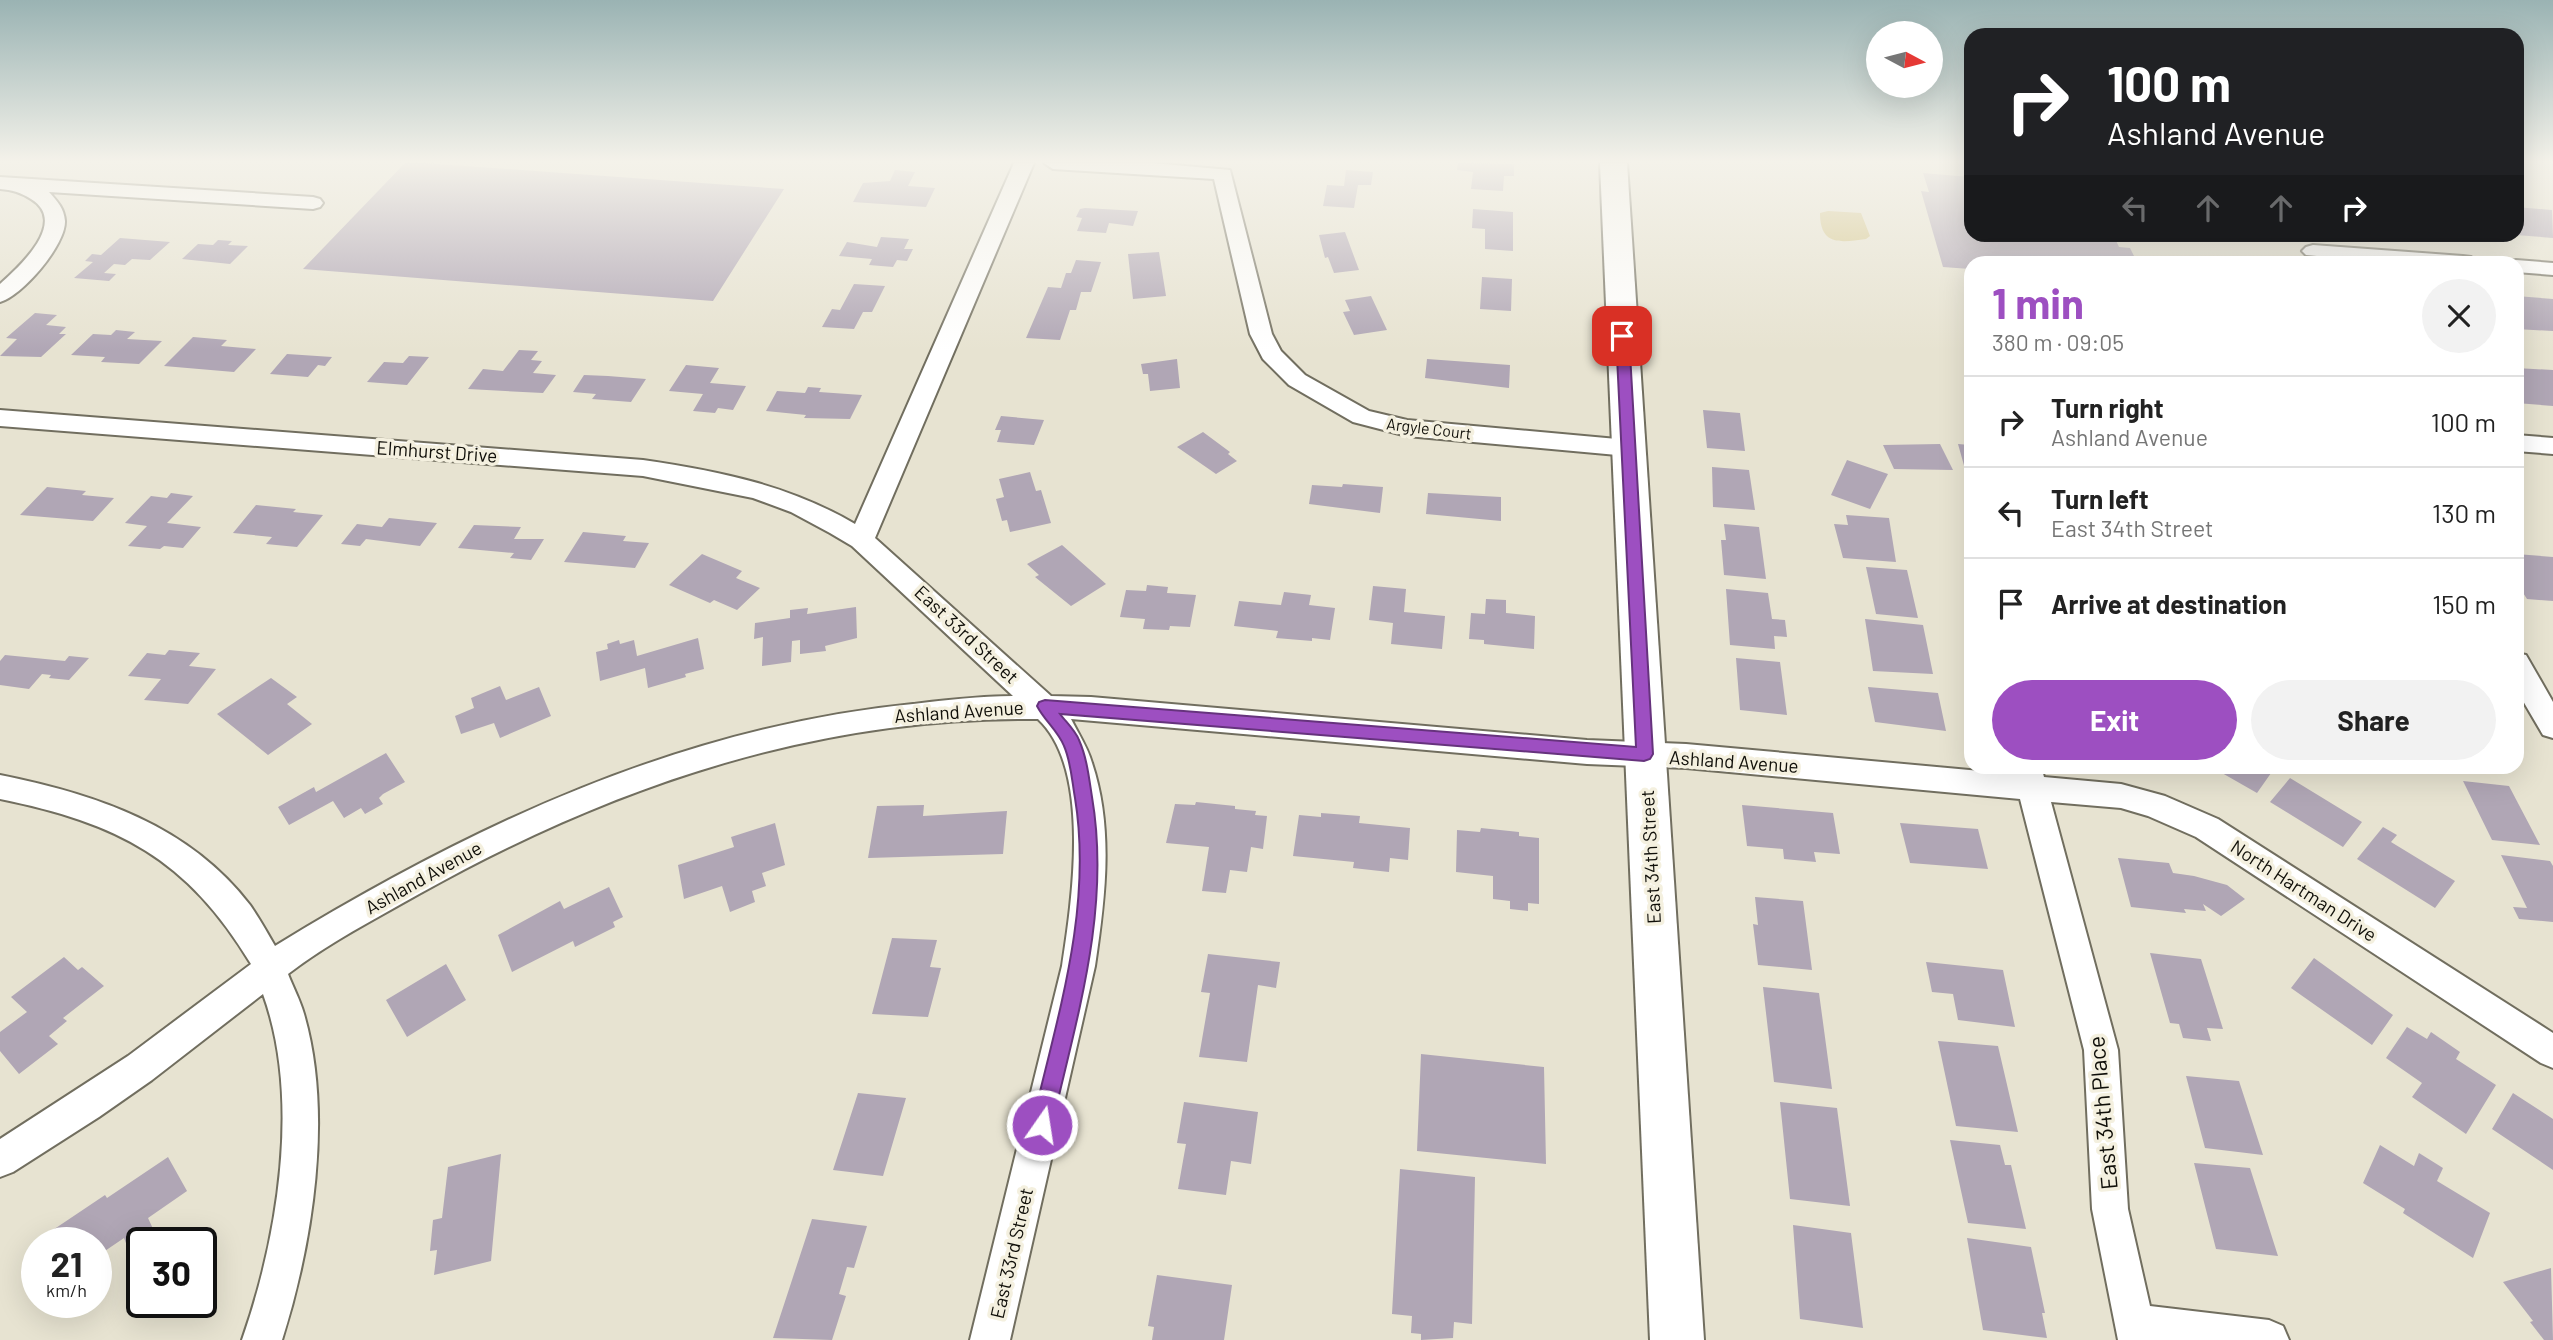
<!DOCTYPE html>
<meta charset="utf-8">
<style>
:root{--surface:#fff;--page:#f2f2f2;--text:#222;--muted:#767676;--line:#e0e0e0;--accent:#9d4fc1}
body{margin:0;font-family:Barlow,sans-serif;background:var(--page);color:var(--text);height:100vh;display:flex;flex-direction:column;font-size:26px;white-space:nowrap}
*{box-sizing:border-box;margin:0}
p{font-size:23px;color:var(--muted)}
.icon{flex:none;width:38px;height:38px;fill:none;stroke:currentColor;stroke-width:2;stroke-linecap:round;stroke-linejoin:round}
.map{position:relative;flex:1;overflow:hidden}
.drawer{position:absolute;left:1964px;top:256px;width:560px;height:518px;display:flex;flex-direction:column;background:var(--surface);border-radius:21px;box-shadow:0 7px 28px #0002}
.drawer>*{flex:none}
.hud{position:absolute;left:1964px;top:28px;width:560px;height:214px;border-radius:21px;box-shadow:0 7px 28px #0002;background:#202124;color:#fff;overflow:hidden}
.needle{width:46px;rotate:97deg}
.tools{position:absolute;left:1866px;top:21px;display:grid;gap:14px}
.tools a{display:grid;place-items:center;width:77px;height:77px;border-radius:50%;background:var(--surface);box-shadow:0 7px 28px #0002;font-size:35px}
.speed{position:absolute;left:21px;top:1227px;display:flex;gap:14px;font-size:35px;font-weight:700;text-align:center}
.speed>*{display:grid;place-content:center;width:91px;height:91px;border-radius:50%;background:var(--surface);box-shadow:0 7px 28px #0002;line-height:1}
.speed small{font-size:18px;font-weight:400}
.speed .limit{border:4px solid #111;border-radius:10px;background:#fff;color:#111}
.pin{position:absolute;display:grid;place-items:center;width:60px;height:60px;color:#fff;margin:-30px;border-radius:14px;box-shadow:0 4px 10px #0006}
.me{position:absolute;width:77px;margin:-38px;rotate:13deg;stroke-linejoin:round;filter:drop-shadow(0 0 5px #0008)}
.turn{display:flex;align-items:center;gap:24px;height:147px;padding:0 28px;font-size:32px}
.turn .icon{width:91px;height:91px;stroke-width:2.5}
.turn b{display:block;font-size:49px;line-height:60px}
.lanes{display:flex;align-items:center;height:66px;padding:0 28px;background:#0003;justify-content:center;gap:35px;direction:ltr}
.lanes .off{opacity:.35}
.round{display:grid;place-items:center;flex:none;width:74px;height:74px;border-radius:37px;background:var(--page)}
.summary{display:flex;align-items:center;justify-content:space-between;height:119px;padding:0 28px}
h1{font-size:42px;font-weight:700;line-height:52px;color:var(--accent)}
.action{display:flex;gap:14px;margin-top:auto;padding:14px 28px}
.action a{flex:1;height:80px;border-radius:42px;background:var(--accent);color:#fff;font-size:28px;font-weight:700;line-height:80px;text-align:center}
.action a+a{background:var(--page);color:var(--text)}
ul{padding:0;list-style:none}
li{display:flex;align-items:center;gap:21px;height:91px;padding:0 28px;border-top:2px solid var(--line)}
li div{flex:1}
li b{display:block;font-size:26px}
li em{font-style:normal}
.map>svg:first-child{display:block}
</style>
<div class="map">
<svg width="2553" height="1340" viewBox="0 0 2553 1340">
<rect width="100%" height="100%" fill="#e7e3d1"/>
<path fill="#d3c487" d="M1828 211 1861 213 1870 236 1866 239C1842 242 1820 247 1820 213Z"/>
<path fill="#b0a6b5" d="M405 163H424L784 189 713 301 303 269Z
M1458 163 1514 164V176H1504L1503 191 1471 189 1473 172 1457 170Z
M895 170 915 172 908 186 935 188 926 207 853 202 863 183 890 181Z
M1346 170 1373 172 1371 185H1358L1354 208 1323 206 1327 185 1344 186Z
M1923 173 1970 177V234H2113L2119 247 2130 248 2137 262H1970V269L1943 267 1921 191 1929 192Z
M2516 207 2552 210 2553 238 2516 235Z
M1085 208 1138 211 1133 226 1109 223 1106 233 1077 231 1082 218 1076 217 1080 209Z
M1473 209 1513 212V251L1485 249V229L1472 228Z
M1345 232 1359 270 1334 273 1328 257 1325 258 1319 235Z
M881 237 909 239 904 249H913L907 261 897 260 893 267 869 265 872 259 839 256 847 242 877 247Z
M120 238 170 242 150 260 132 259 125 265 114 264 104 273 116 274 109 281 74 278 93 262 85 261 92 254 101 255Z
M218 240 232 241 228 245 248 246 230 264 182 259 198 244 213 245Z
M1159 252 1166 296 1133 299 1128 254Z
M1076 260 1101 262 1091 292H1081L1076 310H1070L1060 340 1026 338 1048 287 1061 288 1066 273H1071Z
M1482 277 1512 279 1511 311 1480 309Z
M854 284 885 286 872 312H863L854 329 822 327 832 309 840 310Z
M1371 296 1387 330 1354 335 1343 312 1350 311 1345 300Z
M2516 296 2553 299V331L2516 329Z
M35 313 57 315 46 325 66 327 59 334H66L41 357 0 356 17 339 6 338Z
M116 330 135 332 127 339 162 341 139 364 101 362 105 357 71 355 93 334 111 335Z
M193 337 227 340 221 346 256 349 234 372 164 366Z
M519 350 538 351 531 360 542 361 533 373 556 375 543 393 468 389 483 369 503 371Z
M287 354 332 357 325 366 318 365 308 377 270 374Z
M409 356 429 357 407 385 367 382 384 362 403 363Z
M1177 359 1180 388 1150 391 1148 374H1143L1141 364Z
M1427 359 1510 365 1509 388 1425 378Z
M686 365 719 368 710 383 746 386 733 410 718 408 715 413 693 411 703 394 669 391Z
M2516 368 2553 370V406L2516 403Z
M584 375 608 376 646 379 631 402 592 399 596 394 573 392Z
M808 387 821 388 819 392 862 395 850 419 804 418 806 415 766 411 777 391 805 393Z
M1703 410 1740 413 1745 451 1707 448Z
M1001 416 1044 420 1034 445 997 442 1001 430H995Z
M1203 432 1230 452 1228 454 1237 461 1216 474 1177 447Z
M1940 444 1953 470 1894 469 1883 445Z
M1958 444 1970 445V469H1965Z
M1847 460 1888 474 1870 509 1831 495Z
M1712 467 1749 470 1755 510 1713 507Z
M1030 472 1036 491 1041 490 1051 523 1010 532 1007 520 1002 521 996 499 1004 497 999 479Z
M1343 484 1383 487 1380 513 1309 504 1312 485 1342 487Z
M47 487 86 491 82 495 114 498 93 521 20 515Z
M171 493 193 496 167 523 201 527 183 548 164 546 160 549 128 546 147 526 125 523 151 496 167 498Z
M1428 493 1501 497V521L1426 514Z
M256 505 296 509 293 512 323 515 297 547 266 544 272 537 233 533Z
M1846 515 1889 518 1896 562 1843 558 1834 524 1848 525Z
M389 518 437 523 420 546 366 539 360 546 341 544 357 524 382 527Z
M1724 524 1759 527 1766 579 1724 575 1721 540H1726Z
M474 525 521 527 514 539H544L531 560 510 558 514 553 458 548Z
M583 532 626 536 623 541 649 543 635 568 564 562Z
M1062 545 1106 584 1071 606 1035 577 1039 575 1027 564Z
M702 554 742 571 736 578 760 588 737 610 714 600 710 603 669 585Z
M2516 554 2553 557V601L2527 599 2516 582Z
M1866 567 1907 570 1918 618 1876 614Z
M1147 585 1168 587 1167 593 1196 595 1190 627 1170 626 1169 630 1143 629 1145 619 1120 617 1126 590 1146 591Z
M1373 586 1406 589 1404 612 1445 616 1442 649 1391 644 1393 623 1369 620Z
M1726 589 1768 593 1772 619 1785 620 1787 637 1774 636 1775 649 1730 645Z
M1284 592 1311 595 1309 605 1335 608 1330 640 1312 638V641L1276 638 1278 631 1234 626 1239 601 1281 605Z
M1486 599 1506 600V613L1535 616 1534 649 1484 644V640L1469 639 1471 613 1485 614Z
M856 607 857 638 825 646 826 651 800 654V640L792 641 791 662 762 666 763 637 754 639 755 623 790 618V610L808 608 807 614Z
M1865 619 1923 625 1933 674 1873 671Z
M698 638 704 669 685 674 686 677 648 688 645 668 600 681 596 652 608 649 607 644 619 640 620 644 634 640 637 656Z
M169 650 200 653 189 666 216 669 188 704 144 700 161 679 128 676 147 653 165 655Z
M5 655 65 661 69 656 89 658 69 680 49 678 51 675 42 674 29 689 0 685V661Z
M1736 658 1780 662 1787 715 1740 710Z
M271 678 297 697 287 704 312 724 268 755 217 714Z
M500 686 506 700 539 687 551 716 500 738 494 723 461 734 455 716 474 708 471 698Z
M1868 687 1938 693 1946 731 1875 722Z
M386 753 405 782 383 794 379 798 383 804 365 814 361 808 344 818 333 801 289 825 278 807 314 787 316 792Z
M2217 766H2276L2257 793 2215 769Z
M2469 766H2501L2504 772 2469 768Z
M2290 778 2362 822 2343 847 2270 802Z
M2463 781 2509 786 2540 845 2492 840Z
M1196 802 1235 806V809L1256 811 1255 815 1267 816 1263 849 1251 847 1247 872 1230 870 1226 893 1202 891 1209 847 1166 843 1175 804 1195 805Z
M924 805 923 816 1007 811 1003 854 868 858 877 806Z
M1742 805 1833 813 1840 854 1814 852 1816 862 1784 859 1783 849 1747 846Z
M1321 813 1360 816 1359 823 1410 828 1408 860 1390 858 1389 872 1353 868 1354 862 1293 856 1299 815 1321 817Z
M775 823 785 865 762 873 766 886 752 891 755 902 730 912 722 886 684 899 678 865 734 847 731 837Z
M1900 823 1978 829 1988 869 1910 863Z
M2383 827 2397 835 2391 842 2455 881 2435 908 2357 859Z
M1481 828 1519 832V836L1539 838V904L1528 903V911L1510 909V901L1493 899V876L1456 872 1457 830 1480 832Z
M2501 855 2550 861 2553 866V922L2519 919 2513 907 2527 908Z
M2118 858 2169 863 2173 873 2194 876 2227 885 2245 899 2221 916 2203 904 2206 911 2184 909 2186 913 2131 907Z
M609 887 623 917 613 922 615 927 575 947 573 941 512 972 498 935 560 901 564 909Z
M1755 897 1803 901 1812 970 1758 965 1753 924 1758 925Z
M892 938 937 940 930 967 941 968 928 1017 872 1014Z
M2150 953 2201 959 2223 1029 2207 1028 2211 1041 2183 1038 2179 1024 2170 1023Z
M1208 954 1280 962 1276 988 1258 985 1247 1062 1199 1057 1210 993 1201 992Z
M64 957 78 970 82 967 104 986 63 1018 67 1021 49 1036 58 1044 19 1074 0 1051V1032L27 1012 11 997Z
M2314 958 2393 1015 2372 1045 2291 988Z
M1926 962 2003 970 2015 1027 1958 1020 1953 994 1932 992Z
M446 964 466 1000 407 1037 386 1000Z
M1763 987 1819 993 1832 1089 1774 1082Z
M2407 1027 2427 1039 2431 1032 2460 1052 2456 1059 2496 1085 2466 1134 2412 1097 2422 1083 2386 1058Z
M1938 1041 1998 1046 2018 1132 1956 1126Z
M1421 1054 1544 1067 1546 1164 1417 1151Z
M2186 1076 2239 1081 2263 1155 2205 1148Z
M858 1093 906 1098 883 1176 833 1170Z
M2513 1093 2553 1119V1170L2492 1129Z
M1184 1102 1258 1112 1251 1164 1231 1161 1226 1195 1178 1189 1186 1144 1177 1143Z
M1780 1102 1837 1108 1850 1206 1790 1199Z
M1950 1140 2000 1145 2005 1165H2011L2026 1229 1968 1223Z
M2380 1145 2414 1166 2419 1153 2443 1168 2437 1181 2490 1213 2473 1258 2403 1213 2405 1209 2363 1183Z
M501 1154 491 1261 434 1275 437 1250 430 1251 433 1220 442 1218 448 1167Z
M168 1157 187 1191 148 1218 155 1233 129 1251 124 1238 96 1257V1242H37V1255L32 1244 105 1195 107 1198Z
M2194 1163 2250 1168 2278 1256 2216 1249Z
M1400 1169 1475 1177 1472 1324 1454 1322 1453 1338 1421 1340V1334L1411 1333 1412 1316 1392 1314Z
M812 1219 867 1226 854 1268 847 1267 839 1294 846 1296 832 1340 773 1338Z
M1793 1225 1851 1233 1863 1328 1800 1319Z
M1967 1238 2031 1247 2045 1313H2042L2047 1338 1983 1330Z
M2551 1268 2553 1340H2544L2530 1322 2533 1321 2503 1282Z
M1157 1275 1232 1285 1224 1340H1152L1154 1327 1148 1326Z"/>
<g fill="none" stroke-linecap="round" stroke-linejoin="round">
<defs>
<path id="street" d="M1014 163H1034L875 538 1051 696 1091 697 1587 740 1686 744 2013 774V766H2041L2044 777 2121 784 2165 796 2218 819 2553 1033V1068L2541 1063 2196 837 2148 816 2121 808 2051 802 2118 1050 2128 1209 2150 1306 2269 1320 2283 1326 2289 1340H2118L2092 1209 2084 1050 2020 799 1686 768 1587 764 1071 719C1078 733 1088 748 1092 763 1114 829 1105 899 1095 966L1010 1340H970L1062 966C1072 901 1092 769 1038 719 816 716 610 787 419 894 375 919 328 943 288 974 293 987 300 1000 304 1014 333 1114 313 1242 282 1340H242C278 1237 301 1099 263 994L152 1080 99 1117 13 1172 0 1177V1139L128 1056 251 964C187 858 118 823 0 799V775C95 794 189 825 250 905 259 918 267 932 275 946 472 825 681 727 913 704 947 700 980 696 1013 696L852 546 830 533 791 512 753 498 643 476 0 426V410L643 460C718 471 789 485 855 524Z
M1044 163H1152L1230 170 1272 334 1281 351 1305 375 1369 411 1407 420 1628 440 1637 442 1640 448 1637 454 1628 456 1407 436 1353 422 1289 385 1263 359 1250 334 1214 179 1053 169Z
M0 177 313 197 320 199 323 203 320 207 313 209 49 192C57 201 64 208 65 221 66 245 22 296 0 302V284C19 267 69 222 31 199 20 192 12 190 0 189Z
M2313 245 2463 256 2471 257 2474 262H2383L2306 255 2302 251 2306 247Z
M2516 260 2553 263V275L2516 272V262H2508Z
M2516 435 2553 438V454L2516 451Z
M2516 653 2526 655 2553 702V738L2543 735 2516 689Z"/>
<path id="secondary" d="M1600 163H1627L1704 1340H1650Z"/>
</defs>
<use href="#street" stroke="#716e5f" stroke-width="4"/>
<use href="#secondary" stroke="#716e5f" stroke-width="4"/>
<use href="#street" fill="#fff" fill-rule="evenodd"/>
<use href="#secondary" fill="#fff" fill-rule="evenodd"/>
</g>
<linearGradient id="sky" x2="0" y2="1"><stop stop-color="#9ab3b3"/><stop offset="0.46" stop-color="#f4f2ea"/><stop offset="1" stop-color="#f4f2ea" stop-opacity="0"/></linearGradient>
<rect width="2553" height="351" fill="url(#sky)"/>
<path fill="#9d4fc1" stroke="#66337d" stroke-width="2" d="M1622 332 1629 336 1653 754 1650 759 1644 761 1060 714C1066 722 1075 730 1079 740 1087 758 1089 778 1092 797 1111 909 1077 1016 1052 1125L1049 1131 1042 1134 1034 1131 1032 1125C1057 1017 1093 909 1075 798 1072 781 1071 762 1064 746 1058 731 1044 720 1037 706L1039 702 1045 700 1636 747 1616 336Z"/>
<g text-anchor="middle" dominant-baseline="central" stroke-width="7" stroke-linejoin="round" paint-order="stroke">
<g font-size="16" fill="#100f09" stroke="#f4f0df">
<text transform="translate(1429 428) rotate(7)">Argyle Court</text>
</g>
<g font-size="19" fill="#100f09" stroke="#f4f0df">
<text transform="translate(437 451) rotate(4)">Elmhurst Drive</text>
<text transform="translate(967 634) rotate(43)">East 33rd Street</text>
<text transform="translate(959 711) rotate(-4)">Ashland Avenue</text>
<text transform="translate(1734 761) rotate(4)">Ashland Avenue</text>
<text transform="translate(1650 857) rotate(-93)">East 34th Street</text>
<text transform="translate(423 877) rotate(-29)">Ashland Avenue</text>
<text transform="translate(2304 890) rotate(33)">North Hartman Drive</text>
<text transform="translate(1011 1253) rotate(-77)">East 33rd Street</text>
</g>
<g font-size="23" fill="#100f09" stroke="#f4f0df">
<text transform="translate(2102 1113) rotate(-95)">East 34th Place</text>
</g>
</g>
</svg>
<div class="tools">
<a><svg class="needle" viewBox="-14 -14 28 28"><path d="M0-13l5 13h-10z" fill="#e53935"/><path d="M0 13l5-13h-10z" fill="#767676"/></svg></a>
</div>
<div class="speed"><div>21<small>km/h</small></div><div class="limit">30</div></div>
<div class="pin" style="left:1622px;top:336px;background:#d93025"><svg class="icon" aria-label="arrive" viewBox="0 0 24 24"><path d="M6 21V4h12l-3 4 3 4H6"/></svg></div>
<svg class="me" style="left:1042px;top:1125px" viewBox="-20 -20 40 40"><circle r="17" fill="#9d4fc1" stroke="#fff" stroke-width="3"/><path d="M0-11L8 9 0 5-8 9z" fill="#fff"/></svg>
<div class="hud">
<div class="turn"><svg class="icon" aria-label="right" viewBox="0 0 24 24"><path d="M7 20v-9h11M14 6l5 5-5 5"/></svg><div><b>100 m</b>Ashland Avenue</div></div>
<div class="lanes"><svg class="icon off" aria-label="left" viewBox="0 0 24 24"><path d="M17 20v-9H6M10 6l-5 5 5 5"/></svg><svg class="icon off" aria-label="ahead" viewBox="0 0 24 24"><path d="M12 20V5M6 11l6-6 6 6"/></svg><svg class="icon off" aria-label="ahead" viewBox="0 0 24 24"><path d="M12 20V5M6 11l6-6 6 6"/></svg><svg class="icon" aria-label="right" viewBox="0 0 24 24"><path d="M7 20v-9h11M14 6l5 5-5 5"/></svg></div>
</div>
<section class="drawer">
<div class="summary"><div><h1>1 min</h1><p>380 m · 09:05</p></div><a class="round"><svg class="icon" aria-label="close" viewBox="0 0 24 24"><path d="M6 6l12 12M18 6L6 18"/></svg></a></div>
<ul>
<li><svg class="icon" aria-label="right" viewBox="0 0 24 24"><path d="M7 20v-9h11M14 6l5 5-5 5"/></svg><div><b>Turn right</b><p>Ashland Avenue</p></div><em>100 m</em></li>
<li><svg class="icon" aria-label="left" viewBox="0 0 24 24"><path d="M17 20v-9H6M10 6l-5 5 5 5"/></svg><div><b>Turn left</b><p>East 34th Street</p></div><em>130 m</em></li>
<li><svg class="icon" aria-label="arrive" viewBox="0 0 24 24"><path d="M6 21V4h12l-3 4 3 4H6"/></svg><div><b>Arrive at destination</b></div><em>150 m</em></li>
</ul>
<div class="action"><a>Exit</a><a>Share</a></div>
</section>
</div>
